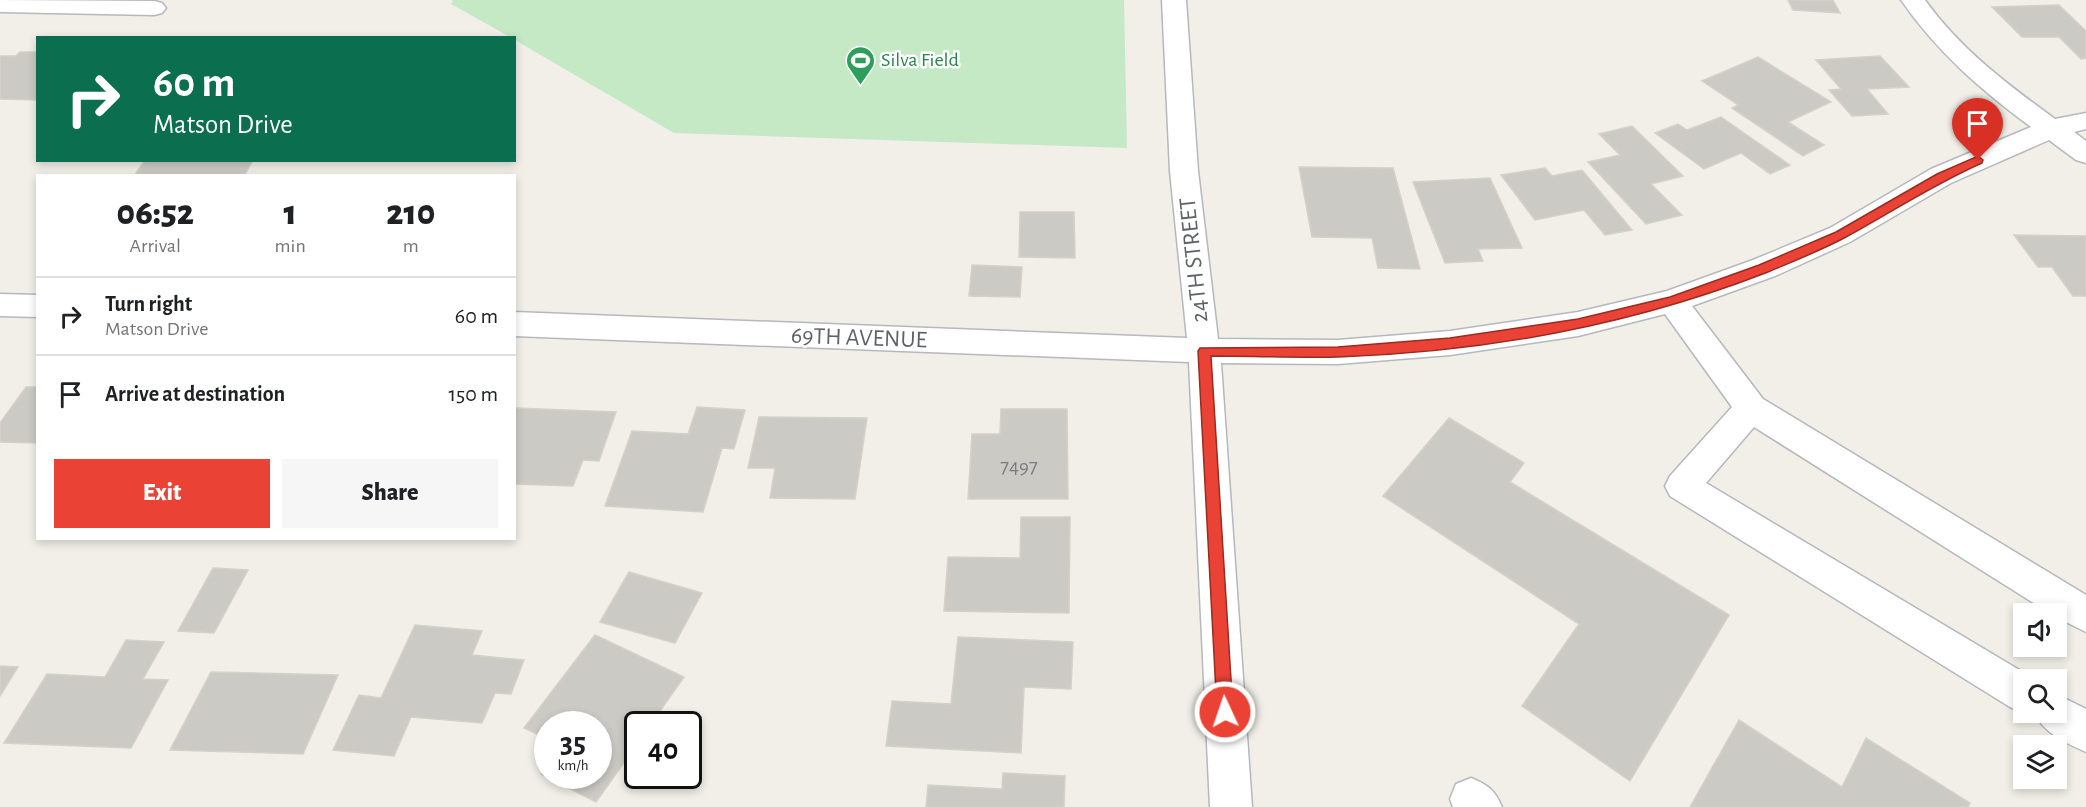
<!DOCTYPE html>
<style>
:root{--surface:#fff;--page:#f6f6f6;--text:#202124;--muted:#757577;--line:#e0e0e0;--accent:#ea4335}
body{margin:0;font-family:"Alegreya Sans",sans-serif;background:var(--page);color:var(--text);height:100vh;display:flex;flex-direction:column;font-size:22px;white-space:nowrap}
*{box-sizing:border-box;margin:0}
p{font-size:20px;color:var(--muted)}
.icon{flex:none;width:33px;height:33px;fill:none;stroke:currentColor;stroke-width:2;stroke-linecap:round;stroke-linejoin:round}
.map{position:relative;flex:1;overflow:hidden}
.panel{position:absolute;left:36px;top:174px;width:480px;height:366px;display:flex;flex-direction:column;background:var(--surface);border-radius:0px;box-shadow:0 3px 9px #0003}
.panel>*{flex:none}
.top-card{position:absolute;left:36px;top:36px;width:480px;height:126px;border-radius:0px;box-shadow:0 3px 9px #0003;background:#0b6e4f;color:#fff;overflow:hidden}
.buttons{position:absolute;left:2013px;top:603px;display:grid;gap:12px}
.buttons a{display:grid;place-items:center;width:54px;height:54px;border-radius:0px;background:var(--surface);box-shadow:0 3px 9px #0003;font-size:30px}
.speed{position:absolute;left:534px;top:711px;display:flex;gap:12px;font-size:30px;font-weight:700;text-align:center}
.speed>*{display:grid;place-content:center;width:78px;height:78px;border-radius:50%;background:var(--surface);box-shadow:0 3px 9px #0003;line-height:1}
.speed small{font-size:15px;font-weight:400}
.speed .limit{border:3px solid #111;border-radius:9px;background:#fff;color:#111}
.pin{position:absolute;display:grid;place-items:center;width:51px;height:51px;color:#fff;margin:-62px -26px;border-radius:50% 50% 50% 0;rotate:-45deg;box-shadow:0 0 6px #0007}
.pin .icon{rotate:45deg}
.me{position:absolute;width:66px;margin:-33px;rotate:357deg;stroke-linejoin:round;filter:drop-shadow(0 0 4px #0008)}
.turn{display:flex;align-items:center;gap:21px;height:126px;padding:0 18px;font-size:27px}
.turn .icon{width:78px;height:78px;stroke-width:2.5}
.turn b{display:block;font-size:42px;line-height:51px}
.eta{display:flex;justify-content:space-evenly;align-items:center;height:102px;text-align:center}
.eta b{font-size:36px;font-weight:800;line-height:42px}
.button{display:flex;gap:12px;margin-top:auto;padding:12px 18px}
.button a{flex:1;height:69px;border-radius:0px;background:var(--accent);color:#fff;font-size:24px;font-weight:800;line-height:69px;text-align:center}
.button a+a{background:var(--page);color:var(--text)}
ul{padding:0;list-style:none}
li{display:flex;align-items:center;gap:18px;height:78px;padding:0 18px;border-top:2px solid var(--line)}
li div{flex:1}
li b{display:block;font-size:22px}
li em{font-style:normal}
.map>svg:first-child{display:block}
</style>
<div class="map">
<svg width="2086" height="807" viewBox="0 0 2086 807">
<rect width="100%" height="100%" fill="#f1efe8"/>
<path fill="#c5e8c5" d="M453 0H1124L1127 148 674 133 515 40 514 38 510 37 451 4Z"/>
<path fill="#cccac5" stroke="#d6d1c6" stroke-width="1.5" d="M1788 0H1833L1840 13 1793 10Z
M2059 5 2086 31V58L2081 59 2059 37H2022L1992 7Z
M20 52H38V100L0 99V56H16Z
M1880 56 1909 87 1867 89 1888 114 1852 116 1829 90 1841 89 1816 60Z
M1758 57 1831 102 1788 122 1824 145 1803 156 1732 108 1738 105 1702 81Z
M1721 117 1790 165 1770 174 1741 153 1704 169 1655 133 1678 124 1687 130Z
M1632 126 1683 176 1651 184 1682 215 1646 224 1588 162 1620 155 1599 134Z
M145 160H253L244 176H134Z
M1299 167 1393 168 1420 269 1378 268 1372 238 1312 237Z
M1545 168 1552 176 1582 170 1632 230 1605 235 1584 210 1535 220 1501 175Z
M1490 178 1522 248 1478 249 1483 261 1445 263 1413 182Z
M1020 212H1074L1075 258 1019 257Z
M2014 235 2086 236V296H2073L2052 267H2038Z
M972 265 1022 267 1020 297 969 296Z
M26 387H38V443L0 442V423Z
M697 407 745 410 734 449 722 448 703 512 605 506 632 431 688 434Z
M515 408 616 412 599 461 583 460 573 486 514 484Z
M1001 409H1067L1068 499H968L972 434H1000Z
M759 417 867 418 855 499 770 498 775 468H748Z
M1449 418 1524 463 1510 482 1729 615 1630 781 1522 706 1579 624 1383 496Z
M1021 517H1070L1069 613 944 611 948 557 1020 558Z
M213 568 248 570 214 633 178 631Z
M629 572 702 593 675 643 600 622Z
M415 625 482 631 472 655 524 660 511 694 495 693 482 723 411 717 394 756 333 750 359 695 381 698Z
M595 635 684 677 651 724H638V743L596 802 541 774 548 765V776H598V724H548V739L524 728Z
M958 637 1073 642 1071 689 1024 687 1021 753 886 746 892 701 951 704Z
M126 640 164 642 143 679 168 680 131 748 4 743 47 674 105 677Z
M0 666 18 667 0 696Z
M211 672 338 675 303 754 170 750Z
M1739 720 1842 787 1866 738 1970 803 1968 807H1690Z
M1003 773 1065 776 1064 807H926L928 785 1002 789Z"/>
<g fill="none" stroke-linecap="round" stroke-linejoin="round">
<defs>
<path id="minor" d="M0 0 154 1 162 3 166 8 162 13 154 15 0 12Z
M1162 0H1186L1198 171 1218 339 1338 340 1450 331 1578 312 1667 291 1753 260 1830 228 1931 169 2031 127C1981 90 1937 52 1901 0H1925C1960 49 2007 84 2055 119L2086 113V129L2074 132 2086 141V163L2076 160 2049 140 1951 183 1850 242 1775 276 1692 306 1763 399 2086 595V632L2056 617V614H2051L1754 427 1706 483 2036 680H2024V713L2010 707 1670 496 1665 486 1670 476 1732 407 1665 314 1578 336 1450 355 1338 364 1221 363 1252 807H1210L1189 362 514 336V312L1187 338 1170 171Z
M0 294 38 295V317L0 316Z
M2056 694 2086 709V752C2066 743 2043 733 2034 712H2056Z
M1471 778C1488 785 1495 790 1502 807H1453L1450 799 1456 784Z"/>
</defs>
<use href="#minor" stroke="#b5b8bc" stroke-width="3"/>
<use href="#minor" fill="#fff" fill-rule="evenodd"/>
</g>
<path fill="#ea4335" stroke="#982c22" stroke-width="1.5" d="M1978 156 1983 160 1982 163C1934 184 1892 212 1846 237 1822 250 1794 261 1768 272 1632 325 1484 352 1338 357 1296 358 1253 356 1211 356L1233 712 1231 717 1225 720 1219 717 1217 712 1198 351 1200 348 1338 347 1450 338 1578 319 1670 297 1759 265 1836 232 1937 174Z"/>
<defs>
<symbol id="stadium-pin" viewBox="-11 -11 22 30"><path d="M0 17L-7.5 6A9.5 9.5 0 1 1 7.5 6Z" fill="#2e9e5b" stroke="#fff"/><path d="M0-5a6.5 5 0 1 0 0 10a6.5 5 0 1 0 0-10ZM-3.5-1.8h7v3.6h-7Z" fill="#fff"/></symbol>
</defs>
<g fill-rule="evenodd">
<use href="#stadium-pin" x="844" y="44" width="33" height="45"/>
</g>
<g text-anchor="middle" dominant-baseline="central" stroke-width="5" stroke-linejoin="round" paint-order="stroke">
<g font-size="20" fill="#27864d" stroke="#fff" text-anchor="start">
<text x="881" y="60">Silva Field</text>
</g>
<g font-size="21" fill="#7a7d7f">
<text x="1019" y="466">7497</text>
</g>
<g font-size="24" fill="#5f6368" stroke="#fff">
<text transform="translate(1194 260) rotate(-96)">24TH STREET</text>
<text transform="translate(859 338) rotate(2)">69TH AVENUE</text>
</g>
</g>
</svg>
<div class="buttons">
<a><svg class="icon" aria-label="sound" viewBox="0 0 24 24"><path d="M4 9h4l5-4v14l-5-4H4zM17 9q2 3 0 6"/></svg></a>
<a><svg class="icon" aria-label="search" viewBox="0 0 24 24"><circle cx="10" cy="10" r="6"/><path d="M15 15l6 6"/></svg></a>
<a><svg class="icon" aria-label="layers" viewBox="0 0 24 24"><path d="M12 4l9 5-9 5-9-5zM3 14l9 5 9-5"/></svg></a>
</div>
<div class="speed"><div>35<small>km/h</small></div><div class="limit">40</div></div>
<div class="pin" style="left:1978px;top:160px;background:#d93025"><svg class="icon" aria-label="arrive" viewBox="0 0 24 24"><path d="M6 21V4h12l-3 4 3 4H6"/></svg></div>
<svg class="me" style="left:1225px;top:712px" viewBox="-20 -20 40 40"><circle r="17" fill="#ea4335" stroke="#fff" stroke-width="3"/><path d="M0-11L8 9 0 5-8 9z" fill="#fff"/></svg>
<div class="top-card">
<div class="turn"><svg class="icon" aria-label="right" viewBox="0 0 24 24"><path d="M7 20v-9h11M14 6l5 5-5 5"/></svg><div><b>60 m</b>Matson Drive</div></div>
</div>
<section class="panel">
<div class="eta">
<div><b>06:52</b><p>Arrival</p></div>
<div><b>1</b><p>min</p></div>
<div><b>210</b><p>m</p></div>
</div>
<ul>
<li><svg class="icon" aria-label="right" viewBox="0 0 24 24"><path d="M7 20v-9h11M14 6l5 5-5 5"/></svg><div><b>Turn right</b><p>Matson Drive</p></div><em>60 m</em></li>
<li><svg class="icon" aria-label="arrive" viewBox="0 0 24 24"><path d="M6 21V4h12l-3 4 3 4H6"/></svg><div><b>Arrive at destination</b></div><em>150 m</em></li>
</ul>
<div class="button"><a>Exit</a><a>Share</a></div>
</section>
</div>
